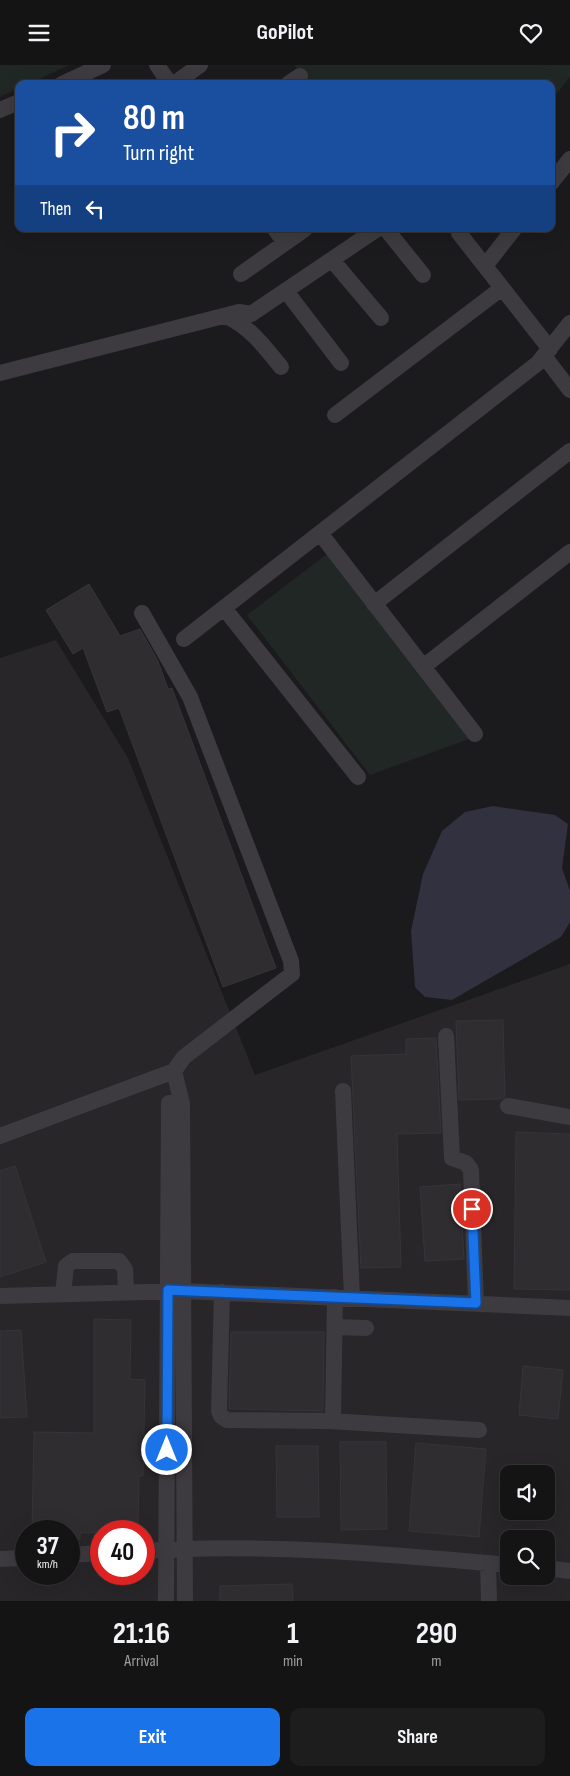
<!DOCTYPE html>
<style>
:root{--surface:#141415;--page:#1d1d1e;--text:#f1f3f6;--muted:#9d9ea0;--line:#333334;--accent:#1a73e8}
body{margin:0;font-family:"Sofia Sans Condensed",sans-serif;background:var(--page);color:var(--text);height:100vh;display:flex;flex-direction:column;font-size:19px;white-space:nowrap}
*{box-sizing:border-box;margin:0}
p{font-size:16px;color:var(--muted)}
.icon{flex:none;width:28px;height:28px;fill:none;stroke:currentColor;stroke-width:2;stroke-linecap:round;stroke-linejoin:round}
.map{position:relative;height:1536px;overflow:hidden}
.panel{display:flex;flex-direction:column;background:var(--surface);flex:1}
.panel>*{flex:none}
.top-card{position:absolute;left:15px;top:15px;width:540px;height:152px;border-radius:10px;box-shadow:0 5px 20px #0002,0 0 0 1px var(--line);background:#1a4fa0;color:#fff;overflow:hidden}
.fabs{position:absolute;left:500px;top:1400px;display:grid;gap:10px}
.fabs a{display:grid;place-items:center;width:55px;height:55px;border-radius:10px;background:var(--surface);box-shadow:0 5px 20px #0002,0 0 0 1px var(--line);font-size:25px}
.speed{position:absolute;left:15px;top:1455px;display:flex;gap:10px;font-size:25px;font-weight:700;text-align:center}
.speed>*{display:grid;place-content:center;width:65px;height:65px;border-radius:50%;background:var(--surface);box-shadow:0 5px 20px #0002,0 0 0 1px var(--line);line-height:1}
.speed small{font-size:12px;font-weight:400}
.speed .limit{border:8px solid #d22;background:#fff;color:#111}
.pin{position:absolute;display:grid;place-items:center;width:42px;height:42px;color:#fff;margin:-21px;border:2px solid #fff;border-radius:50%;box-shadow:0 1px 5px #0007}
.me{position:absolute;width:55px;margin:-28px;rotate:0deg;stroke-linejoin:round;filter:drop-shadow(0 0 4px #0008)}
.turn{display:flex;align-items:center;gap:18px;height:105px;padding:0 25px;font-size:22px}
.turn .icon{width:65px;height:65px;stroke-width:2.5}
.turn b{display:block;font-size:35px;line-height:42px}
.then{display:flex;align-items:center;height:48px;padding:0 25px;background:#0003;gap:10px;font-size:19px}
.eta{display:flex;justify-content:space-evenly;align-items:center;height:85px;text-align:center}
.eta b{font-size:30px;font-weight:700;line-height:35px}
.primary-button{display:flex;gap:10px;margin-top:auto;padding:10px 25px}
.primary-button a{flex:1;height:58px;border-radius:10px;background:var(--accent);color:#fff;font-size:20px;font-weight:700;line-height:58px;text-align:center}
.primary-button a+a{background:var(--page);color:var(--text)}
header{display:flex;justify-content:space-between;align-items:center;height:65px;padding:0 25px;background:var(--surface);font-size:22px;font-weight:700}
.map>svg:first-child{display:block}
</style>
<header><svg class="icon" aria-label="menu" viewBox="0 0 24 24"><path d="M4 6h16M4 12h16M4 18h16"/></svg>GoPilot<svg class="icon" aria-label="heart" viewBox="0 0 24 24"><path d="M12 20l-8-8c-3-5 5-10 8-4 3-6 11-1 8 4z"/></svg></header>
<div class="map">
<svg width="570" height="1536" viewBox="0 0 570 1536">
<rect width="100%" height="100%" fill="#1b1a1c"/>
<path fill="#282629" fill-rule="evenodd" d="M56 575 128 693 255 1010 570 899V1536H0V593ZM509 1409H546V1446H509ZM26 1466H69V1509H26ZM101 1466H144V1509H101ZM509 1474H546V1511H509Z"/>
<path fill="#202725" d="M0 0H69L29 19H19V23L0 32Z
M294 0H570V12L551 36V19H311Z
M328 488 472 673 370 710 247 550Z"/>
<path fill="#32313f" d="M493 741 555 750 568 759 562 803 570 826V857L561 872 452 935 425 932 415 922 411 866 423 809 442 766 465 747Z"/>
<path fill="#2f2d30" stroke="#363438" d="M89 519 120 571 140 564 158 596 168 624 172 623 276 903 223 922 119 643 107 647 83 583 73 589 46 545Z
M503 955 505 1032 501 1034 459 1035 456 956Z
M436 973 441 1068 397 1069 401 1202 361 1203 351 991 406 989V974Z
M516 1067 570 1069V1225L514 1224Z
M15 1101 46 1197 0 1212V1106Z
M460 1119 464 1194 425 1196 420 1122Z
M94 1254 131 1255 130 1314 145 1315 143 1411H139L138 1466 80 1468V1474H69V1466H32L34 1367 94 1368Z
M21 1265 27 1352 0 1353V1266Z
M231 1267H324L323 1346 229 1344Z
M523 1301 563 1305 558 1354 519 1350Z
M340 1377H386L387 1464 341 1465Z
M416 1378 486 1384 479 1472 409 1466Z
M276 1381H318L319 1452H277Z
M292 1519 293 1536H220V1521Z"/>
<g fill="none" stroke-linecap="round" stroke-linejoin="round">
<path stroke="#3e3b40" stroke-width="16" d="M157 0 170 19
M62 19 103 0
M174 19 200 0
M288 19 300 11
M0 45 19 37
M551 118 570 94
M275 164 285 178
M386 164 423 210
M459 168 550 284
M332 195 381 253
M485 201 514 164
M241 209 305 164
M286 226 341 298
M226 251C250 262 265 282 281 302
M544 291 570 325
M0 308 239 247 251 249 377 164
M335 350 502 223
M320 468 475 669
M374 539 570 386
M224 543 358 712
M142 548 190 632 291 896 292 909 184 992 174 1006 182 1039 185 1536
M184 574 538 298 570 258
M423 602 570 487
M446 971 452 1093 466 1098 471 1105 476 1238
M343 1026 352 1233
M508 1041 570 1052
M0 1071 174 1006
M222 1227 219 1346 221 1351 227 1355 329 1356 333 1353 335 1232
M63 1229 66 1201 73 1196H119L125 1204 126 1226
M0 1231 183 1226 570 1243
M335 1262 366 1263
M329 1356 479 1365
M144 1486C266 1478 387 1489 509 1500
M69 1490 101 1488
M0 1494 26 1493
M488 1498 489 1536
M546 1503 570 1506
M166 1536 169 1038 182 1039"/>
</g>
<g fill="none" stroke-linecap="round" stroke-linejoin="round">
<defs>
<path id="route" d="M167 1385 168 1225 476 1238 472 1144"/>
</defs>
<use href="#route" stroke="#114b97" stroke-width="12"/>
<use href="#route" stroke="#1a73e8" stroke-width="9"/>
</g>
</svg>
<div class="fabs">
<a><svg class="icon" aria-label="sound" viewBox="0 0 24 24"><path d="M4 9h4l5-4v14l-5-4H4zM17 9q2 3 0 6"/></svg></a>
<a><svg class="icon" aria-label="search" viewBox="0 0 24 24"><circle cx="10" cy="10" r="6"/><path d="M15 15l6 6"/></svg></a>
</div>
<div class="speed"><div>37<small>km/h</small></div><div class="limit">40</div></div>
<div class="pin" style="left:472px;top:1144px;background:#d93025"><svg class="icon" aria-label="arrive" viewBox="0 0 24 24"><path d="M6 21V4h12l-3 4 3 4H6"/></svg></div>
<svg class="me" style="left:167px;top:1385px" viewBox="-20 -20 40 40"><circle r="17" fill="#1a73e8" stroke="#fff" stroke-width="3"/><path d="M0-11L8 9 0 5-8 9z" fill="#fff"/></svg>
<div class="top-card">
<div class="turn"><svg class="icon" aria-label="right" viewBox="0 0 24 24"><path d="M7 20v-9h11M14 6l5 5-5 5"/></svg><div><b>80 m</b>Turn right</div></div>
<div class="then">Then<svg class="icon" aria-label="left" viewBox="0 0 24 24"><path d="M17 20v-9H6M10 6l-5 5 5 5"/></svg></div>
</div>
</div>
<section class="panel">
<div class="eta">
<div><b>21:16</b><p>Arrival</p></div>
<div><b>1</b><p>min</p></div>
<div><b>290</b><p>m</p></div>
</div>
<div class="primary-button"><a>Exit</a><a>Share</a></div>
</section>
